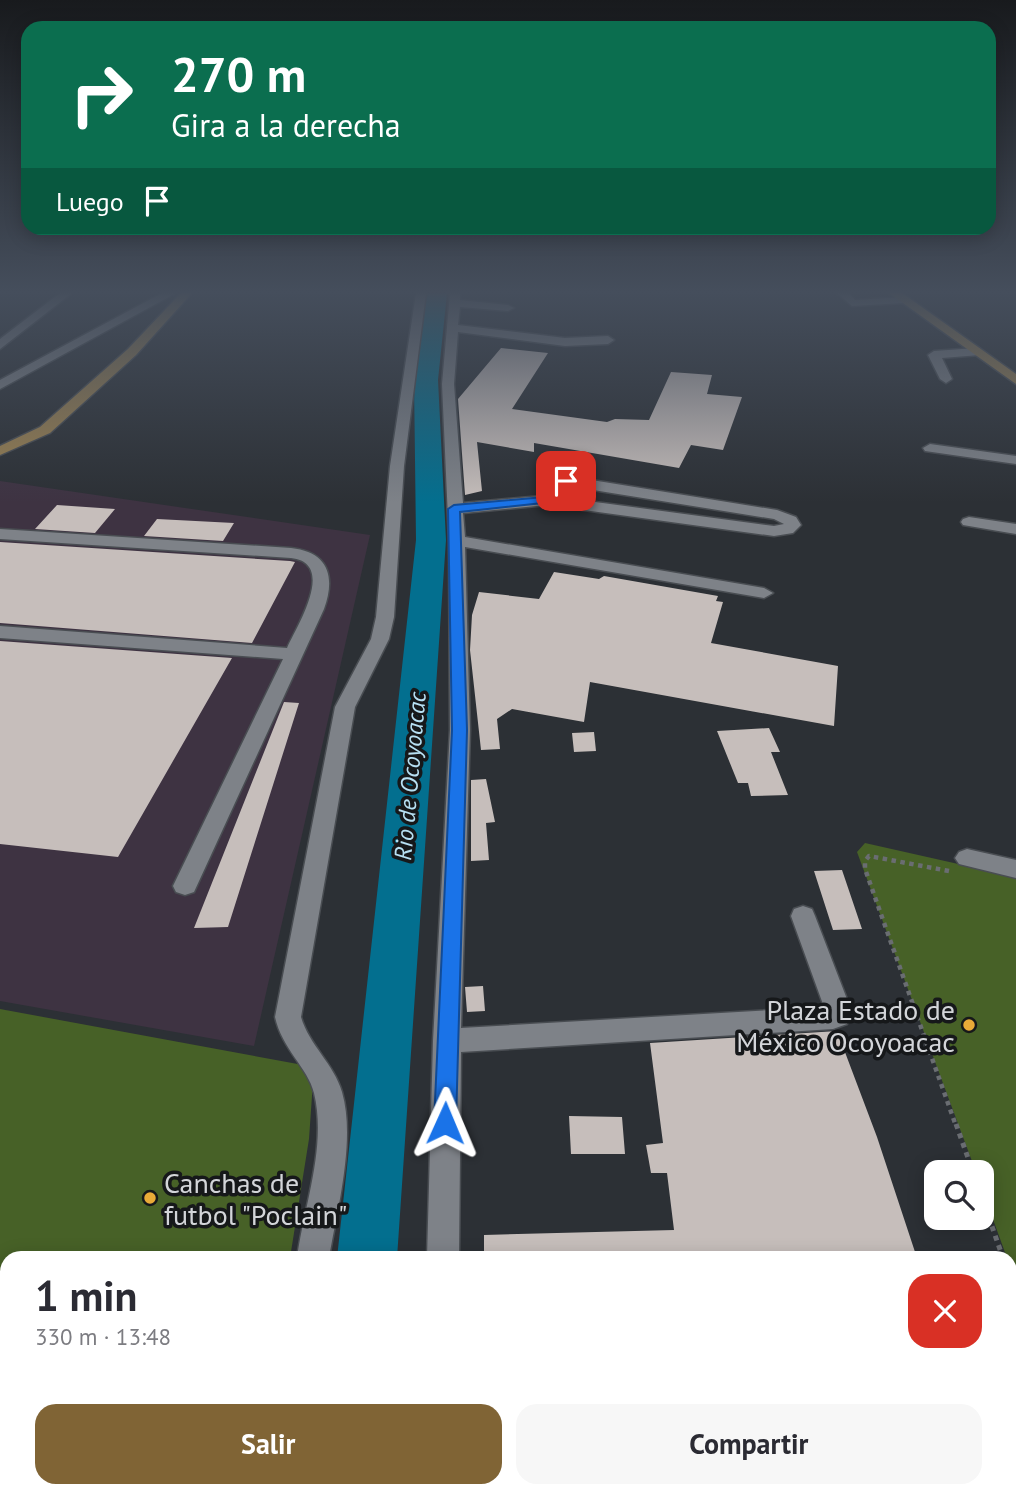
<!DOCTYPE html>
<html lang="es">
<meta charset="utf-8">
<style>
:root{--surface:#fff;--page:#f7f7f7;--text:#2b2b33;--muted:#7c7c81;--accent:#806435}
body{margin:0;font-family:"PT Sans",sans-serif;background:var(--page);color:var(--text);height:100vh;display:flex;flex-direction:column;font-size:26px;white-space:nowrap}
*{box-sizing:border-box;margin:0}
p{font-size:23px;color:var(--muted)}
.icon{flex:none;width:38px;height:38px;fill:none;stroke:currentColor;stroke-width:2;stroke-linecap:round;stroke-linejoin:round}
.map{position:relative;flex:1;overflow:hidden}
.details{position:absolute;left:0px;top:1251px;width:1017px;height:247px;display:flex;flex-direction:column;background:var(--surface);border-radius:21px 21px 0 0;box-shadow:0 4px 18px #0003}
.details>*{flex:none}
.guide{position:absolute;left:21px;top:21px;width:975px;height:214px;border-radius:21px;box-shadow:0 4px 18px #0003;background:#0b6e4f;color:#fff;overflow:hidden}
.tools{position:absolute;left:924px;top:1160px;display:grid;gap:14px}
.tools a{display:grid;place-items:center;width:70px;height:70px;border-radius:14px;background:var(--surface);box-shadow:0 4px 18px #0003;font-size:35px}
.pin{position:absolute;display:grid;place-items:center;width:60px;height:60px;color:#fff;margin:-30px;border-radius:14px;box-shadow:0 4px 10px #0006}
.me{position:absolute;width:77px;margin:-38px;rotate:1deg;stroke-linejoin:round;filter:drop-shadow(0 0 5px #0008)}
.turn{display:flex;align-items:center;gap:24px;height:147px;padding:0 35px;font-size:32px}
.turn .icon{width:91px;height:91px;stroke-width:2.5}
.turn b{display:block;font-size:49px;line-height:60px}
.then{display:flex;align-items:center;height:66px;padding:0 35px;background:#0003;gap:14px;font-size:26px}
.round{display:grid;place-items:center;flex:none;width:74px;height:74px;border-radius:21px;background:var(--page)}
.headline{display:flex;align-items:center;justify-content:space-between;height:119px;padding:0 35px}
h1{font-size:42px;font-weight:700;line-height:52px}
.button{display:flex;gap:14px;margin-top:auto;padding:14px 35px}
.button a{flex:1;height:80px;border-radius:21px;background:var(--accent);color:#fff;font-size:28px;font-weight:700;line-height:80px;text-align:center}
.button a+a{background:var(--page);color:var(--text)}
.map>svg:first-child{display:block}
</style>
<div class="map">
<svg width="1016" height="1497" viewBox="0 0 1016 1497">
<rect width="100%" height="100%" fill="#2c3035"/>
<path fill="#3e3342" d="M0 481 370 535 254 1046 0 1001Z"/>
<path fill="#476127" d="M865 843 1016 877V1282L1010 1258H1007L982 1189V1172H976L857 852Z
M0 1009 314 1067 309 1139 290 1258H7V1491H252L250 1497H0Z"/>
<g fill="none" stroke-linecap="round" stroke-linejoin="round">
<path fill="#036f8f" fill-rule="evenodd" d="M427 293H447L438 380 446 540 397 1258H337L416 540 414 380Z
M312 1491H380V1497H310Z"/>
</g>
<path fill="#c6bebb" d="M501 348 548 353 512 409 607 422 615 419 649 420 671 372 712 375 707 394 742 397 723 450 691 445 679 468 534 443V452L477 442 482 491 465 495 458 399Z
M57 505 115 509 95 533 35 529Z
M157 519 234 523 223 541 144 536Z
M0 542 290 561 295 562 252 643 0 623Z
M554 572 599 579 604 576 718 596 716 601 723 602 711 643 838 666 834 726 590 682 584 722 512 709 497 719 500 749 481 750 470 650 472 615 479 592 539 599Z
M0 641 232 658 118 857 0 844Z
M284 702 299 703 228 927 194 928Z
M769 728 780 752H771L788 795 751 796 748 783H738L717 731Z
M594 732 596 751 574 752 572 733Z
M486 779 495 822 486 823 489 860 471 861V780Z
M842 870 862 929 833 930 814 871Z
M483 986 485 1011 467 1012 465 987Z
M837 1031 877 1137 917 1258H484V1235L674 1230 667 1173H651L646 1145 663 1143 650 1043Z
M569 1116 622 1117 625 1154H571Z"/>
<g fill="none" stroke-linecap="round" stroke-linejoin="round">
<defs>
<path id="minor" d="M60 293H72L0 349V339Z
M162 293H176L0 389V380Z
M416 293H426L404 466 394 617 389 639 355 707 301 1017C309 1045 334 1064 342 1092 356 1140 337 1210 329 1258H297C304 1206 327 1146 314 1093 308 1068 282 1049 275 1017L335 707 371 639 376 617 390 466Z
M450 293H460V300L508 305 514 308 508 311 460 307 458 325 565 338 608 336 614 340 608 344 565 346 458 332 454 384 463 503 542 496 556 480 567 476 777 510 796 517 801 525 793 533 774 536 547 505 463 513 465 537 764 588 773 593 764 598 465 547 470 730 461 1028 824 1007 791 916 794 909 803 906 812 909 815 916 850 1007 847 1024 833 1029 461 1052 459 1258H427L433 1041 450 730 449 541 442 384ZM568 486 774 519 784 524 774 526 558 497Z
M837 293H849L855 300 904 297 910 300 904 303 852 306Z
M976 348 980 349V355L942 358 952 379 946 383 940 379 928 355 934 351Z
M930 444 1016 456V464L925 451 923 448Z
M969 517 1016 524V534L963 525 961 522 963 519Z
M0 529 291 548C328 552 336 576 324 609L194 892 185 895 176 892 173 886 283 659 0 638V626L287 648C297 626 337 563 291 558L0 539Z
M967 849 1016 860V878L959 864 955 858 959 852Z
M261 1491H299V1497H261Z
M420 1491H458V1497H420Z"/>
<path id="major" d="M181 293H192L136 355 50 433 0 455V446L40 427 128 349Z
M889 293H902L1016 374V384Z"/>
</defs>
<use href="#minor" stroke="#494d52" stroke-width="3"/>
<use href="#major" stroke="#494d52" stroke-width="3"/>
<path stroke="#6a6d72" stroke-width="4.5" stroke-dasharray="4.5 4.5" stroke-linecap="butt" d="M949 871 869 856 865 861V869L956 1126"/>
<path stroke="#6a6d72" stroke-width="5" stroke-dasharray="5 5" stroke-linecap="butt" d="M956 1124 973 1172
M982 1198 1003 1258
M1010 1277 1016 1295"/>
<use href="#minor" fill="#7e8288" fill-rule="evenodd"/>
<use href="#major" fill="#9b8151" fill-rule="evenodd"/>
</g>
<linearGradient id="sky" x2="0" y2="1"><stop stop-color="#181a1d"/><stop offset="0.58" stop-color="#454e5c"/><stop offset="1" stop-color="#454e5c" stop-opacity="0"/></linearGradient>
<rect width="1016" height="503" fill="url(#sky)"/>
<path fill="#1a73e8" stroke="#114b97" stroke-width="2" d="M566 478 571 481 565 485 552 502 460 512 467 730 456 1123 453 1130 445 1133 438 1130 434 1123 452 730 448 509 454 505 544 497 557 480Z"/>
<g fill="#e9aa38" stroke="#16181a" stroke-width="2.5">
<circle cx="969" cy="1025" r="7"/>
<circle cx="150" cy="1198" r="7"/>
</g>
<g text-anchor="middle" dominant-baseline="central" stroke-width="7" stroke-linejoin="round" paint-order="stroke">
<g font-size="24" font-style="italic" fill="#b7e0f3" stroke="#16181a">
<text transform="translate(410 776) rotate(-85)">Rio de Ocoyoacac</text>
</g>
<g font-size="28" fill="#d3d5d9" stroke="#16181a" text-anchor="end">
<text x="955" y="1009">Plaza Estado de<tspan x="955" dy="32">México Ocoyoacac</tspan></text>
<text x="164" y="1182" text-anchor="start">Canchas de<tspan x="164" dy="32">futbol "Poclain"</tspan></text>
</g>
</g>
</svg>
<div class="tools">
<a><svg class="icon" aria-label="search" viewBox="0 0 24 24"><circle cx="10" cy="10" r="6"/><path d="M15 15l6 6"/></svg></a>
</div>
<div class="pin" style="left:566px;top:481px;background:#d93025"><svg class="icon" aria-label="arrive" viewBox="0 0 24 24"><path d="M6 21V4h12l-3 4 3 4H6"/></svg></div>
<svg class="me" style="left:445px;top:1123px" viewBox="-20 -20 40 40"><path d="M0-17L14 15 0 8-14 15z" fill="#1a73e8" stroke="#fff" stroke-width="4"/></svg>
<div class="guide">
<div class="turn"><svg class="icon" aria-label="right" viewBox="0 0 24 24"><path d="M7 20v-9h11M14 6l5 5-5 5"/></svg><div><b>270 m</b>Gira a la derecha</div></div>
<div class="then">Luego<svg class="icon" aria-label="arrive" viewBox="0 0 24 24"><path d="M6 21V4h12l-3 4 3 4H6"/></svg></div>
</div>
<section class="details">
<div class="headline"><div><h1>1 min</h1><p>330 m · 13:48</p></div><a class="round" style="background:#d93025;color:#fff"><svg class="icon" aria-label="close" viewBox="0 0 24 24"><path d="M6 6l12 12M18 6L6 18"/></svg></a></div>
<div class="button"><a>Salir</a><a>Compartir</a></div>
</section>
</div>
